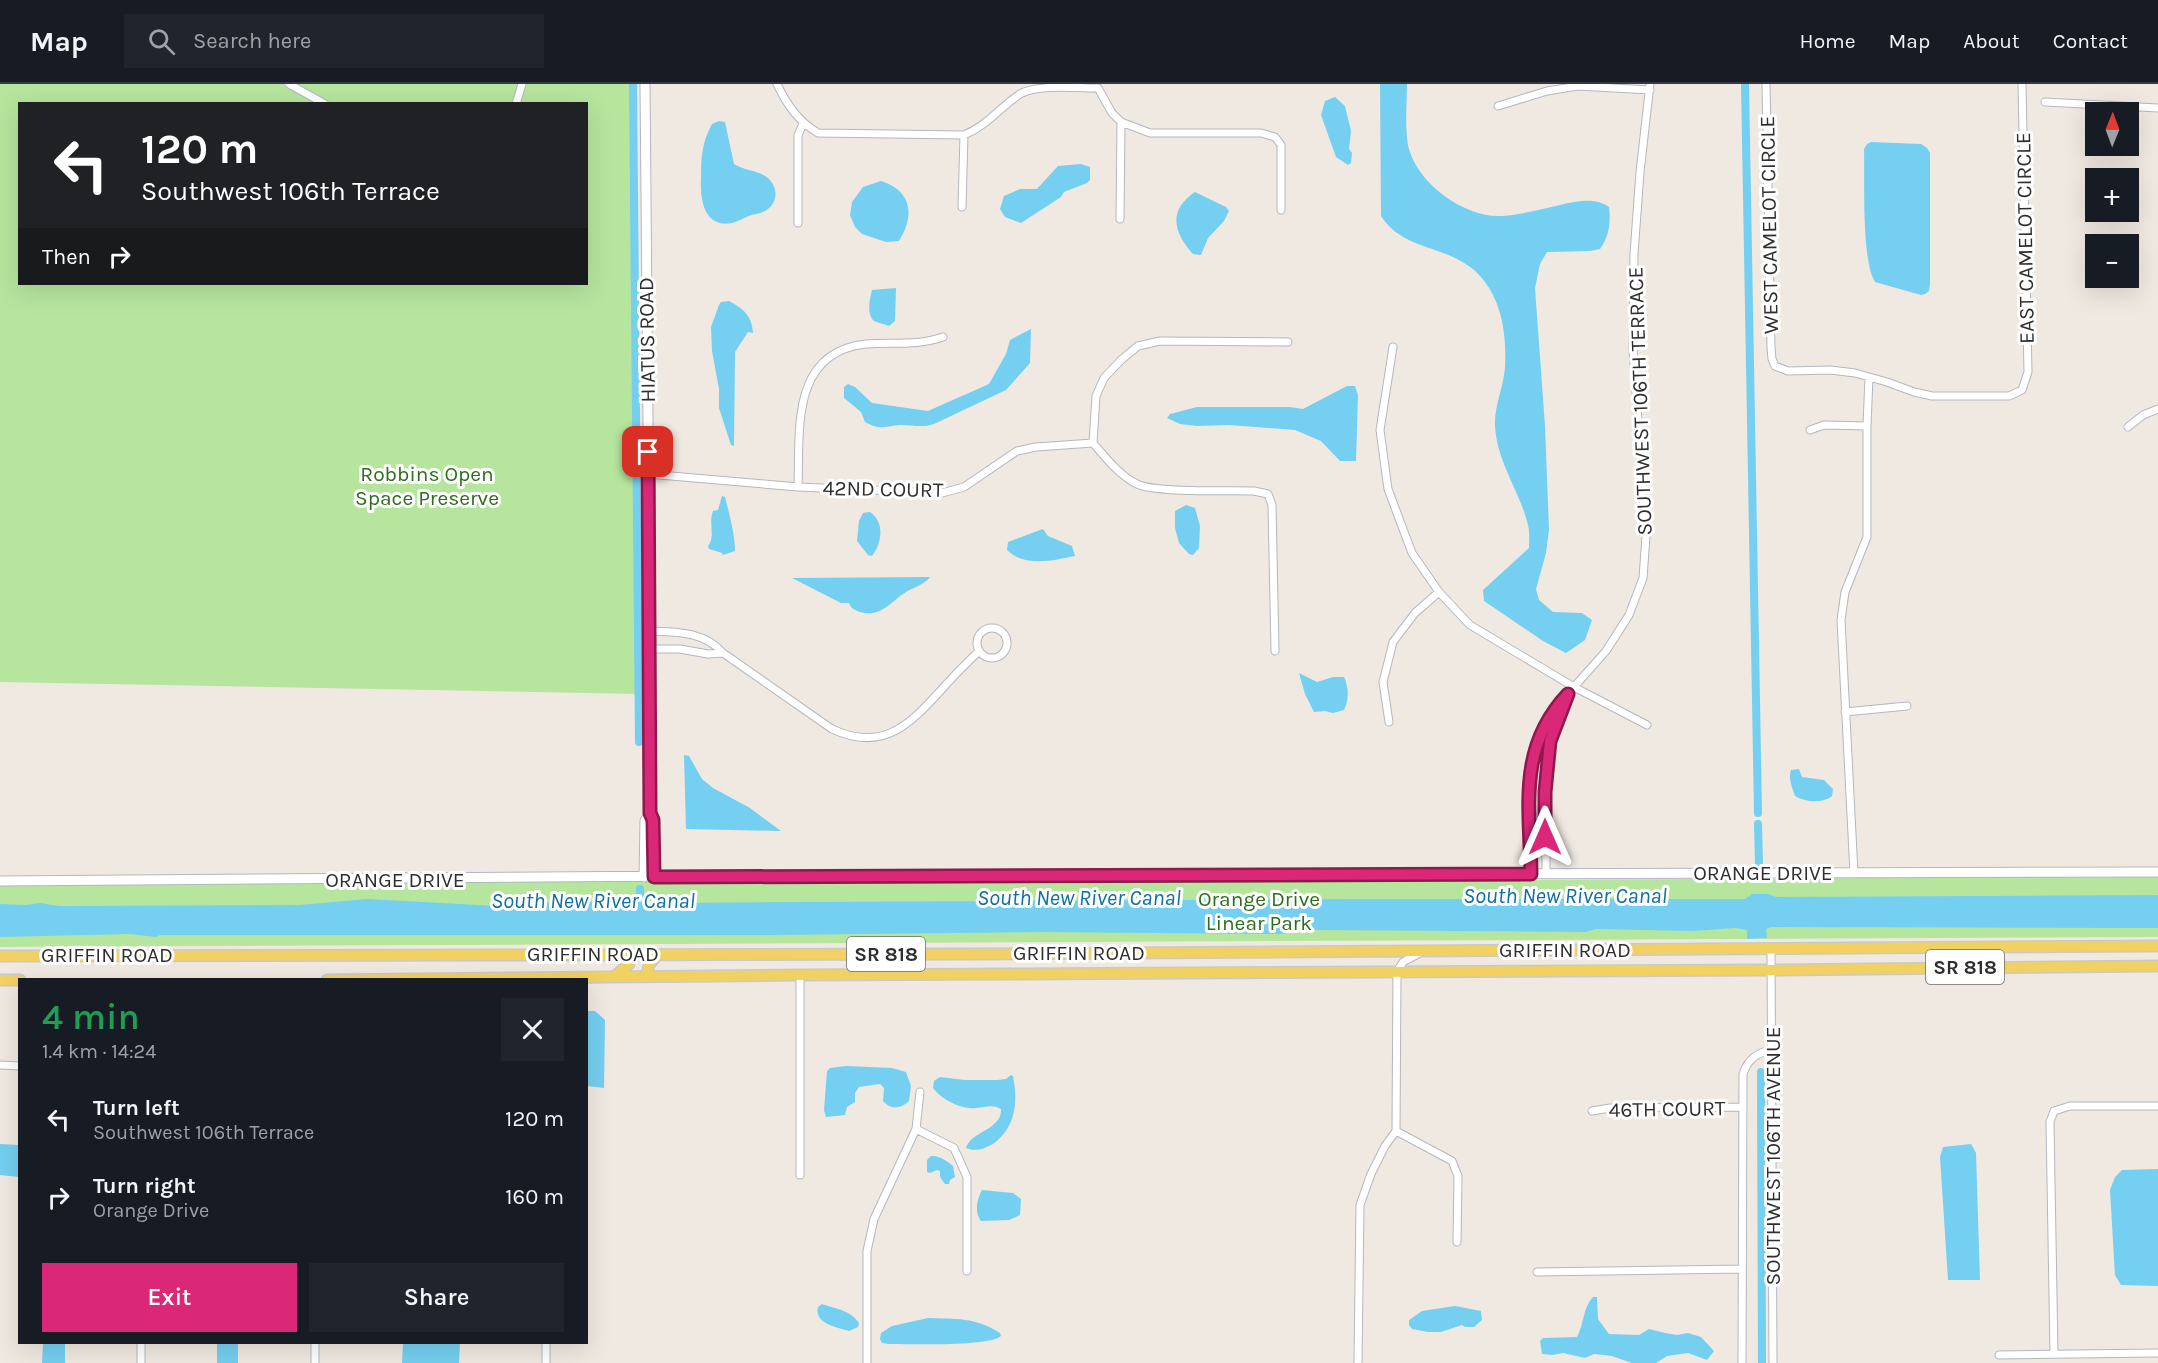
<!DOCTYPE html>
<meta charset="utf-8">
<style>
:root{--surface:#171b24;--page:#20242c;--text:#f1f3f6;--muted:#9ea1a6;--line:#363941;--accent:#db2777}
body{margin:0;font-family:Karla,sans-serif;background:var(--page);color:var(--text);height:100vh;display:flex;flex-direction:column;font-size:22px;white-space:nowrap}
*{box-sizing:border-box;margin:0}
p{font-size:20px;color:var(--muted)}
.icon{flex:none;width:33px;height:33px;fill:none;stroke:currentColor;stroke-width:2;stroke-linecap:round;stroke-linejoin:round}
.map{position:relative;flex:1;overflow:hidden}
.drawer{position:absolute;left:18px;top:894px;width:570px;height:366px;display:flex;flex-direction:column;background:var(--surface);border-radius:0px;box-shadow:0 6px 24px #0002}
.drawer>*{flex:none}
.guide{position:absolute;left:18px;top:18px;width:570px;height:183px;border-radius:0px;box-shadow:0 6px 24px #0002;background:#202124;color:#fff;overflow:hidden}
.needle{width:39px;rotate:1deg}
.controls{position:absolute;left:2085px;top:18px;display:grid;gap:12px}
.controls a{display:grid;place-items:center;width:54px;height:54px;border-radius:0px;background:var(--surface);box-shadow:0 6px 24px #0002;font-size:30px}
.pin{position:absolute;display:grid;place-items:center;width:51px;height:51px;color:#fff;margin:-26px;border-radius:12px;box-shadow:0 3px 9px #0006}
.me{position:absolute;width:66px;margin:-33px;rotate:0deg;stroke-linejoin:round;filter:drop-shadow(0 0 4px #0008)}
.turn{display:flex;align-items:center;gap:21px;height:126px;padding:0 24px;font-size:27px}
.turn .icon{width:78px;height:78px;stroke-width:2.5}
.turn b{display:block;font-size:42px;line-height:51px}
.then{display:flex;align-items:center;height:57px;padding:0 24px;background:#0003;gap:12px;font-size:22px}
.round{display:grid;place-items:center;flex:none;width:63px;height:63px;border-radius:0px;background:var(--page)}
.overview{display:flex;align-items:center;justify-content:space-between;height:102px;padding:0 24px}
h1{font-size:36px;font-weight:600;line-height:45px;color:#1e9e55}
.cta{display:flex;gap:12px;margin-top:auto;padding:12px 24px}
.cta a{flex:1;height:69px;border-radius:0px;background:var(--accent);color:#fff;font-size:24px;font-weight:600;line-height:69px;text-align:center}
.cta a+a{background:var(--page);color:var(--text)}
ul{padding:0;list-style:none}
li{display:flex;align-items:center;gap:18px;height:78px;padding:0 24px}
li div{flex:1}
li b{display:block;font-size:22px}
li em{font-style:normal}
header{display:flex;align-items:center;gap:36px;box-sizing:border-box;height:84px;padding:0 30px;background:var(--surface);border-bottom:2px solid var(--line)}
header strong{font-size:28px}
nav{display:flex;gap:33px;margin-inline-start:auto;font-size:21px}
.search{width:420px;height:54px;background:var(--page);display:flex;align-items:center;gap:15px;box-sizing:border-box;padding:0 21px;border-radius:0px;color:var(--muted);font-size:22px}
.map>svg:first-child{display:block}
</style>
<header>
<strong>Map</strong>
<div class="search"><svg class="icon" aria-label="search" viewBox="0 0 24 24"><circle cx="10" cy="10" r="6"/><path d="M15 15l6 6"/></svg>Search here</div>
<nav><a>Home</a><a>Map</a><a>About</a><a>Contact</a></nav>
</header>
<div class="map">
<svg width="2158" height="1279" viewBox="0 0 2158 1279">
<rect width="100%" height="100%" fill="#efe9e1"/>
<path fill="#b6e59e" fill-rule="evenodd" d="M0 0H630L639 610 0 598ZM20 20H586V200H20Z
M2158 792V853L0 863V800L1273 795 1536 796Z"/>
<path fill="#75cff0" d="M1380 0H1407C1407 17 1404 53 1410 68 1421 102 1466 134 1502 132 1516 131 1530 128 1543 125 1564 121 1590 110 1609 123 1611 138 1609 153 1600 165L1590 167 1547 168 1540 180 1535 204 1545 342 1549 446 1546 469 1536 505 1539 516 1553 528 1582 529 1592 536 1585 556 1566 569 1543 557 1484 517 1483 506 1529 464C1529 457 1530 449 1528 441 1520 407 1497 379 1495 342 1494 322 1504 302 1505 283 1507 248 1501 210 1474 186 1443 160 1404 167 1381 132Z
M1335 13 1345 22 1351 47 1349 65 1352 69 1351 79 1348 81 1336 73 1321 31 1325 17Z
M719 37 725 38 734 80C745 87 758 86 768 94 780 105 777 122 763 128 758 130 754 130 749 132 744 134 737 138 732 139 703 144 700 114 701 93 701 73 702 58 712 40Z
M1871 58 1921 60 1927 64 1930 69V200L1929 207 1925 210 1921 211 1875 198C1861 175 1865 95 1864 65L1867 60Z
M1081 80 1090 83V96L1087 99 1064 108 1061 113 1021 139 1005 133 1000 125 1004 112 1020 105H1037L1058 82Z
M881 97C912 107 915 131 899 157L886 158 862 150 855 143 850 131 852 118 863 103Z
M1195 108 1226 123 1229 127 1224 137 1208 154 1201 171 1193 170C1173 148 1168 126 1195 108Z
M896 204 895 237 889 242C885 240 878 239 874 237 866 230 870 214 872 206Z
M729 217C744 225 752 232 753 249L748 248 735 268 734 362 731 361 719 324V305L712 267 711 243 719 221 721 218Z
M1031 245 1030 279 1006 306 934 340C922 344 913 341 901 341 884 342 882 347 865 338L861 328 844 314V303L848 300 855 303 872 319 928 327 989 300 1006 270 1010 256Z
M1347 302H1355L1358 311 1356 377H1340L1321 357 1295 346 1229 341 1197 342 1180 340 1167 334 1170 330 1197 323H1290L1303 325Z
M722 412 725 413C729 429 735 450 735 467L723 471 722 469 709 465 708 462C716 452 708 440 713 427L718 426Z
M1186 421 1195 424 1200 442 1199 464 1193 471 1189 470 1179 459 1175 444V427Z
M870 428C885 438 882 459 872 472L868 471 857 457 859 437 863 429Z
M1043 445 1048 452 1072 462 1075 472C1054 476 1025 484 1007 466L1008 458Z
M930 493C924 501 914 503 906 508 890 518 881 534 860 528 854 526 852 525 849 519H841L792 494Z
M1299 589 1317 598 1333 593H1344C1349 604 1349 615 1344 626L1333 629 1325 627 1314 628 1305 610Z
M684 671 689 672 702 695 713 704 750 724 781 747 686 745Z
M1799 685 1802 693 1824 696 1833 705 1832 712C1822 720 1805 718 1795 712 1792 703 1788 695 1791 686Z
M1752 810H1768L1776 813 2158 811V844L1771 843 1766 845 1767 854 1747 855V846L1735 844 1693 847 1596 845 1586 848 1317 846 1293 847 1281 850 1042 848 772 851H160L156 853 130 850 0 853V820L26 821 40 819 59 822 300 821 367 815 497 822 520 819 592 818 627 821 637 816 636 811 644 812V817L652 819 1353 815H1745Z
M586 927H595L605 936 604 1004 587 1002Z
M846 982 892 984 906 988 911 1002 909 1017C901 1025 890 1026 883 1017L884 1004 880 1000 859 1003 855 1009V1018L847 1023 845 1031 826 1033 824 1026 827 987 830 984Z
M1011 991 1013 992C1018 1018 1016 1043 993 1060 984 1065 976 1068 966 1064 971 1047 1002 1046 1001 1025 993 1020 986 1023 977 1024 962 1026 942 1016 933 1004L934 997 940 993 965 996H997L1006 995Z
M0 1060 19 1061V1093L0 1091Z
M1971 1060 1976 1069 1980 1196H1948L1940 1073 1943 1063Z
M931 1072C939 1071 947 1077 953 1082L955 1093 950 1096 949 1100H945L940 1093V1087L937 1086 930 1089 927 1088V1076Z
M2158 1085V1202L2121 1201 2115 1191 2110 1106 2115 1093 2122 1086Z
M982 1106 1013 1109 1021 1115 1020 1131 1009 1136 981 1137C974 1128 977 1115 982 1106Z
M1593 1213H1597L1598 1235 1609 1250 1639 1251 1649 1245 1665 1249 1677 1251 1688 1249 1701 1253 1714 1267 1707 1276 1688 1269 1667 1272 1656 1279H1632L1612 1272 1594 1270 1585 1274 1563 1269 1552 1271 1542 1270 1540 1257 1543 1254 1577 1253C1584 1240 1583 1223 1593 1213Z
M822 1220C836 1225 850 1226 859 1239L858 1243 849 1247C837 1243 814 1240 818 1223Z
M1455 1222 1481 1227 1482 1236 1474 1243H1465L1462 1241 1441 1248H1428L1412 1245 1409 1241V1236L1422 1227Z
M928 1234C956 1235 975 1233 1000 1249L1001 1252C989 1263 909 1260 889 1260L882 1259 880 1255 881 1249 892 1242Z
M43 1259H65V1279H42Z
M217 1259H238V1279H217Z
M403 1259H460L459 1279H402Z"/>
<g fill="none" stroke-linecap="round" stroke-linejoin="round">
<path stroke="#75cff0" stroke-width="8" d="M633 0 639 658
M1745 0 1758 729
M1758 740 1759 781
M640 805V822
M1761 988 1762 1279"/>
<defs>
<path id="minor" d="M289 0 325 20
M777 0C787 21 798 37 818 49L964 51C987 42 1000 23 1020 10 1038 0 1077 4 1098 4L1112 29 1121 38 1150 49H1261L1275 53 1281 61V126
M1766 0 1771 264 1772 275 1775 282 1788 287 1831 286 1855 289 1887 298 1914 308 1932 312H2009L2022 306 2028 288 2022 0
M2045 18 2158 24
M516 20 522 0
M1498 22 1547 7 1578 2 1650 6
M962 123 964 51
M1120 135 1121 38
M798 139V51L803 40
M1393 263 1380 346 1388 405 1412 469 1439 508 1470 541 1574 603 1647 641
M2128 343 2143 331 2158 325
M1810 346 1824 341 1867 342
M1093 359 1096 312 1104 294 1121 276 1138 262 1160 257 1288 258
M648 390 798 403 942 409 964 403 1017 367 1036 363 1093 359C1106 374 1119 391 1137 400 1154 409 1231 406 1254 407L1268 410 1272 421 1275 567
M798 403C800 347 790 268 866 260 893 258 917 262 943 253
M977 559a15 15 0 1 1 30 0a15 15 0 1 1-30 0Z
M650 547C676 548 704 547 723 569L832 645C884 669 910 640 943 604 954 591 967 579 979 567
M650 565H680L708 570 723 569
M1845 628 1907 622
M1389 638 1383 598 1393 558 1415 529 1439 508
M1854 789 1841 536 1845 508 1867 453V342L1869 293
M1531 790 1529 687 1539 656 1557 622 1606 567 1629 531 1643 494 1646 452 1633 265 1634 170 1640 88 1650 0
M1546 790V687L1550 657 1565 615
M1771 866 1773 1279
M0 981 20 982
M1592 1027 1610 1024 1743 1023
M2054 1027 2070 1022H2158
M916 1045 954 1064 967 1093V1187
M1396 1047 1452 1077 1458 1092 1457 1158
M800 1091V891
M1537 1188 1742 1185
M2054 1270 2050 1038 2054 1027
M1999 1271 2158 1269
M141 1279V1258
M315 1279V1258
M546 1279V1258
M867 1279V1167L874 1135 916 1045 920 1008
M1358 1279 1360 1121 1371 1090 1385 1062 1396 1047 1397 888 1403 878 1422 868
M1742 1279 1743 990C1748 974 1758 969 1773 965"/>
<path id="tertiary" d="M645 0 650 565V729L653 736 654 793
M644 793 645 737 650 729
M0 797 676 792 2158 788"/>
<path id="primary" d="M0 872 968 870 2158 862
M647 892 649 881 658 870
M614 893 629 880 631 870
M0 896H20
M327 896 800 891 1772 886 2158 882"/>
</defs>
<use href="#minor" stroke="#b4b7c1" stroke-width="9"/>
<use href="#tertiary" stroke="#b4b7c1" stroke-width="11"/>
<use href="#primary" stroke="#c9c9c9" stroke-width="13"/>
<use href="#minor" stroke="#fff" stroke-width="7"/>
<use href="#tertiary" stroke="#fff" stroke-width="9"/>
<use href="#primary" stroke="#f2d163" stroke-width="10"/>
</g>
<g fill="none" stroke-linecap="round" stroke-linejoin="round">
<defs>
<path id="route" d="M648 368 650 729 653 736 654 793 1531 790C1530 723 1517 664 1568 610L1550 657 1545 708V753"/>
</defs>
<use href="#route" stroke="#8e194d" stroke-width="15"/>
<use href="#route" stroke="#db2777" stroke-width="10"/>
</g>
<g text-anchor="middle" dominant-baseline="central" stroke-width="6" stroke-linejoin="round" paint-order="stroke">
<g fill="#fff" stroke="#6d6d6d" stroke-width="1.5">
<rect x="847" y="853" width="78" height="34" rx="4.5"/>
<rect x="1926" y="866" width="78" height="34" rx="4.5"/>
</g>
<g font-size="20" font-weight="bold" fill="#2e2e2e">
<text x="886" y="870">SR 818</text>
<text x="1965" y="883">SR 818</text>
</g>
<g font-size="21" fill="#2e2e2e" stroke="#fff">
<text transform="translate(1769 141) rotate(-91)">WEST CAMELOT CIRCLE</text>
<text transform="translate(2025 154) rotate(-91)">EAST CAMELOT CIRCLE</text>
<text transform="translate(647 256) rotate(-91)">HIATUS ROAD</text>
<text transform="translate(1640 317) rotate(-92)">SOUTHWEST 106TH TERRACE</text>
<text transform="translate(883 405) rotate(1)">42ND COURT</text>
<text x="1763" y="789">ORANGE DRIVE</text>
<text x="395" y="796">ORANGE DRIVE</text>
<text x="1565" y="866">GRIFFIN ROAD</text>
<text x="1079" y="869">GRIFFIN ROAD</text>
<text x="593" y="870">GRIFFIN ROAD</text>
<text x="107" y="871">GRIFFIN ROAD</text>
<text transform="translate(1667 1025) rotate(-1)">46TH COURT</text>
<text transform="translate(1773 1072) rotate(-90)">SOUTHWEST 106TH AVENUE</text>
</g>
<g font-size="21" fill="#2c6e1b" stroke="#fff">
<text x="427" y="390">Robbins Open<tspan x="427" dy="24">Space Preserve</tspan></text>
<text x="1259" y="815">Orange Drive<tspan x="1259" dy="24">Linear Park</tspan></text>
</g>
<g font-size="22" font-style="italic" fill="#0d6fa3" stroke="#fff">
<text x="1565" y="812">South New River Canal</text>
<text x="1079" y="814">South New River Canal</text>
<text x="593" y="817">South New River Canal</text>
</g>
</g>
</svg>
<div class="controls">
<a><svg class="needle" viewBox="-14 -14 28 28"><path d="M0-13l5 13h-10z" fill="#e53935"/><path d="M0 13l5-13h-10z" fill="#9ea1a6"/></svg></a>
<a>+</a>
<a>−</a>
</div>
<div class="pin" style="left:648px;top:368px;background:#d93025"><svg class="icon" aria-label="arrive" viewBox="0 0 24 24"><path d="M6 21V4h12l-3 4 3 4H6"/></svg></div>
<svg class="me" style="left:1545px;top:753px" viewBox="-20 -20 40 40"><path d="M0-17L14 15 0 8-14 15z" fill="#db2777" stroke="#fff" stroke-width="4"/></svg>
<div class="guide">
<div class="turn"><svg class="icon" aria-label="left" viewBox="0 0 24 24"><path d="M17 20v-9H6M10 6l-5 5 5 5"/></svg><div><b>120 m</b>Southwest 106th Terrace</div></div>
<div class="then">Then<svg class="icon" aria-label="right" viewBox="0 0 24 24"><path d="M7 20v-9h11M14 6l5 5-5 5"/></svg></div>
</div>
<section class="drawer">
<div class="overview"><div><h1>4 min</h1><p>1.4 km · 14:24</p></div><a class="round"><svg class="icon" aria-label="close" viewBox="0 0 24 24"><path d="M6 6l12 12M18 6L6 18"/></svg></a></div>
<ul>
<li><svg class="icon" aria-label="left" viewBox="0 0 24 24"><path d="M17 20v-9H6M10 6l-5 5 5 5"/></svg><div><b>Turn left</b><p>Southwest 106th Terrace</p></div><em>120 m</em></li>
<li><svg class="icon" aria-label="right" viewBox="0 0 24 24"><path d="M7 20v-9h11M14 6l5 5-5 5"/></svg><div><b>Turn right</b><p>Orange Drive</p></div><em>160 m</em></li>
</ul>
<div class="cta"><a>Exit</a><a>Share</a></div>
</section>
</div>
